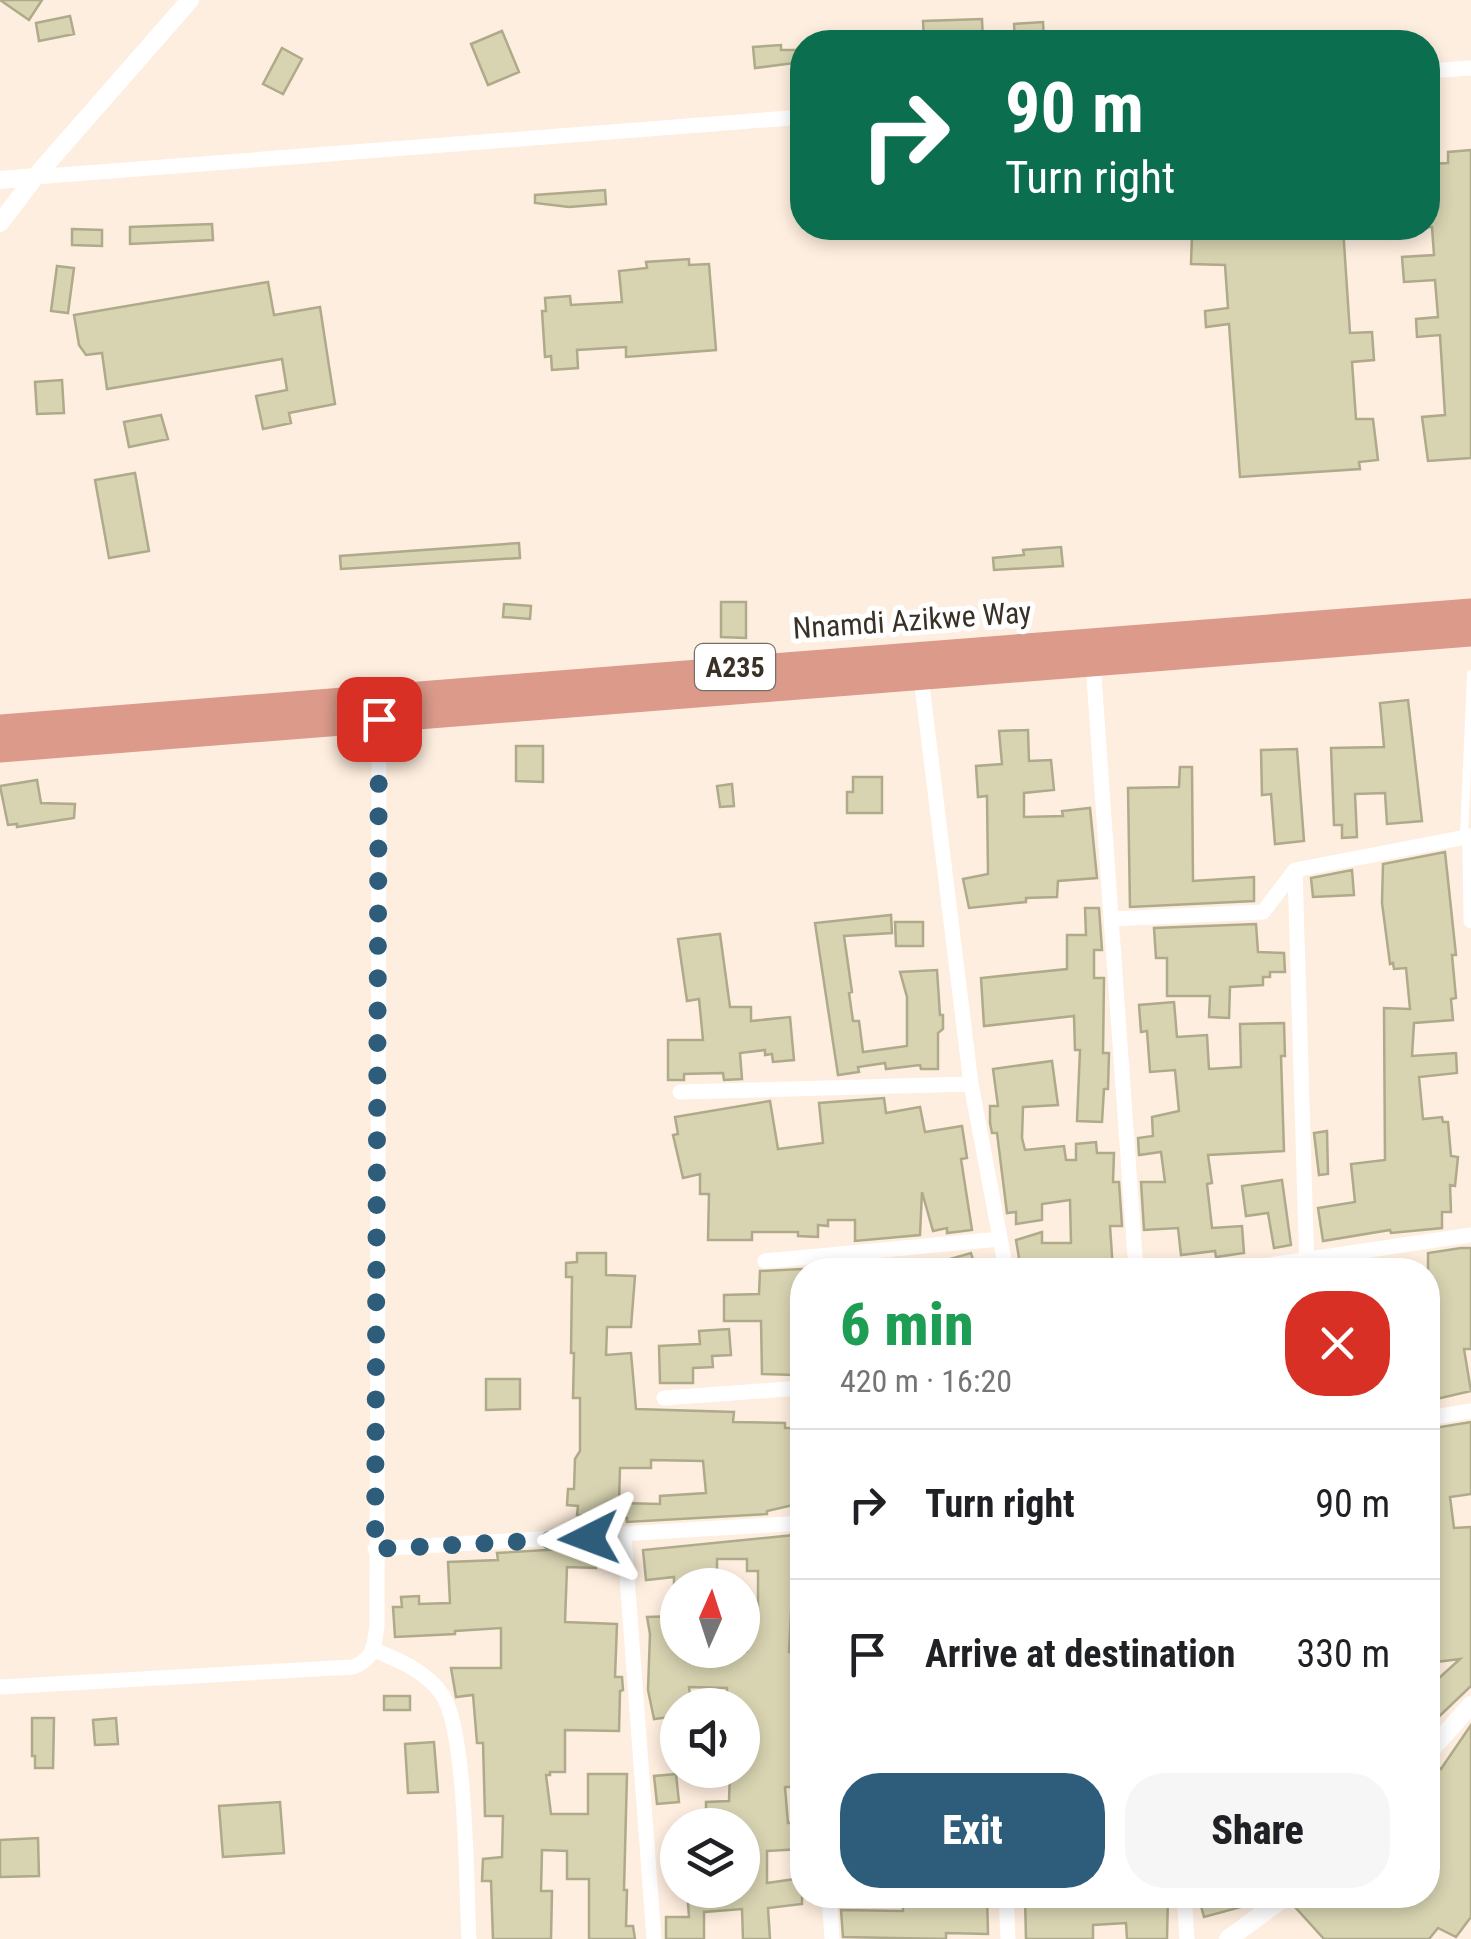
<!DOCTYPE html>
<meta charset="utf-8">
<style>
:root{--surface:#fff;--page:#f6f6f6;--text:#202124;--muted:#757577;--line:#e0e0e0;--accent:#2d5d7b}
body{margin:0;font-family:"Roboto Condensed",sans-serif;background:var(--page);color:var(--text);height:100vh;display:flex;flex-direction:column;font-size:38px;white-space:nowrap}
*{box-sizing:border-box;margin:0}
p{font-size:32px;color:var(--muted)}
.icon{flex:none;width:55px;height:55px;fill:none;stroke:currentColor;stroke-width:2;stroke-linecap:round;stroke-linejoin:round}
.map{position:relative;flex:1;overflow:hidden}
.side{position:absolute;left:790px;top:1258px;width:650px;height:650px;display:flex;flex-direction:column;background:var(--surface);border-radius:40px;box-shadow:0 5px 15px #0003}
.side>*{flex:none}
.banner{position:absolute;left:790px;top:30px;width:650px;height:210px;border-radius:40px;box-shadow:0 5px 15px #0003;background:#0b6e4f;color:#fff;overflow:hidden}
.needle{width:65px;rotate:3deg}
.fabs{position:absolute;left:660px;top:1568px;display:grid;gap:20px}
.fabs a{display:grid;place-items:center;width:100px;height:100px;border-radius:50%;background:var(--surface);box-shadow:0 5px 15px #0003;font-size:50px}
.pin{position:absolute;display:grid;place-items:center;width:85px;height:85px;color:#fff;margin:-42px;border-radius:20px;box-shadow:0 5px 15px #0006}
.me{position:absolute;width:110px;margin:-55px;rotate:267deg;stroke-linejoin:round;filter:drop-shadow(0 0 8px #0008)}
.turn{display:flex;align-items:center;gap:35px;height:210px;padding:0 50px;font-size:45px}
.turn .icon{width:130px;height:130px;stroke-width:2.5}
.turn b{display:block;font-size:70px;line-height:85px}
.round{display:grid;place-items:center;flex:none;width:105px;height:105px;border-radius:40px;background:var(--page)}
.headline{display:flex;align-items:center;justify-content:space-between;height:170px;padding:0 50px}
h1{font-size:60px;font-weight:800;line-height:75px;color:#1e9e55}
.cta{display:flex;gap:20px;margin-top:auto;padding:20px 50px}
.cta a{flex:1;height:115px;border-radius:40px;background:var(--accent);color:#fff;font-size:40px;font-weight:800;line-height:115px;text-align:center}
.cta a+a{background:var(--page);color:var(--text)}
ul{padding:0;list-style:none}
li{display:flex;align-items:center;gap:30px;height:150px;padding:0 50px;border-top:2px solid var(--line)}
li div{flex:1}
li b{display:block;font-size:38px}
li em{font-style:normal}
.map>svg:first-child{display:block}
</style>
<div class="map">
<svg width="1471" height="1939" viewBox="0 0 1471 1939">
<rect width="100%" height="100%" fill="#feeedf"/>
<path fill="#d8d4b2" stroke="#aeaa8a" stroke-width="2.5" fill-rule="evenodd" d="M0 0H42L29 20Z
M70 16 74 34 39 41 36 23Z
M982 19 983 42H924L923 21Z
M1043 22 1044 40 1015 41 1014 24Z
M502 31 519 72 488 85 471 44Z
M781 45V50H796L795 63 755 68 753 47Z
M282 48 302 59 283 94 263 84Z
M1471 150V458L1428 461 1422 417 1445 415 1440 335 1417 337 1416 319 1438 317 1435 280 1404 282 1402 257 1434 255 1432 227H1428V164L1448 163V152Z
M605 190 606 204 569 207 535 203V195Z
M212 224 213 240 130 244V227Z
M1222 228H1343L1350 333 1372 332 1374 360 1352 362 1356 419H1373L1378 460 1359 462 1360 469 1240 477 1229 324 1206 327 1205 311 1228 308 1225 265 1191 264 1192 235H1223Z
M72 229 102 230V246L72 245Z
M689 259V265L709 264 716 350 626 357V347L577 350 578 368 552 370 551 356 545 357 542 311H546L545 298 570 296 571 305 622 302 619 271 647 268 646 262Z
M57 266 74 268 68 313 51 311Z
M268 282 274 315 320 307 329 366 335 404 289 413 291 423 263 429 256 396 287 390 282 359 107 389 102 353 86 355 79 345 74 315Z
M62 380 64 413 37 414 35 382Z
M161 415 168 439 129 447 124 422Z
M135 473 149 551 109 558 95 480Z
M519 543 520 558 341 569 340 556Z
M1061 547 1063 566 994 570 993 558 1024 555 1023 550Z
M721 602H746V638L721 637Z
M504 604 531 606 530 619 503 617Z
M1408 700 1422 821 1387 824 1385 793 1355 794 1357 837 1342 838V825H1334L1331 748 1384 747 1380 703Z
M1028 730 1029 761 1051 760 1054 790 1024 793V817L1063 816 1062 811 1090 808 1097 878 1058 881 1057 897 1026 898V902L969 908 963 879 988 874 987 796 978 797 976 766 1002 764 999 731Z
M516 746H543V782L516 781Z
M1297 749 1304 841 1275 844 1271 794 1262 795 1261 750Z
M1180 767H1192L1193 881 1254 877V901L1130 907 1128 788 1179 787Z
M853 777H882V813H847V792H853Z
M37 780 41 803 75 804 74 818 17 827V824L8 825 0 786Z
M732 784 734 806 720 807 717 786Z
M1445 852 1456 955H1452L1456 998 1451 999 1453 1020 1414 1023 1412 1056 1456 1053 1457 1073 1419 1077 1423 1119 1442 1117 1443 1122H1448L1451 1156 1458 1157 1455 1186 1450 1185 1451 1212H1442V1228L1391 1233 1390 1230 1323 1241 1318 1208 1355 1202 1351 1164 1385 1160 1384 1008 1410 1009 1406 968 1394 969 1393 963 1390 964 1382 903 1383 864Z
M1352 870 1354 895 1313 897 1311 878Z
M1085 908H1099L1102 950H1094V978H1104L1103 1053H1109L1108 1089H1104L1102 1122 1077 1121 1080 1050H1075L1074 1016 984 1026 981 978 1067 969V935H1086Z
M891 915 892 933 844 936 852 992 849 993 853 1021H859L863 1052 907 1046V997L900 972 937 970 940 1015H943V1029L938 1033V1069H921L920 1065 886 1069 885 1063 858 1067 859 1072 838 1075 815 923Z
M895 922H923V946H896Z
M1256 924 1258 952 1284 953 1285 972H1270V977H1263V985L1230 987 1229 1018 1209 1017 1210 996H1167V958H1156L1154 928Z
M720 934 730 1007H751V1021L790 1017 794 1060 773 1062 772 1054 765 1055V1050L740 1053 742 1079 724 1080 723 1073 684 1074V1080H668V1040H703L699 999 687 1001 678 939Z
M1174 1002 1177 1037 1207 1035 1209 1069 1241 1067 1240 1024 1284 1023 1285 1056H1281L1284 1151 1208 1155 1212 1183 1207 1184 1212 1228 1242 1226 1244 1253 1216 1257 1215 1251 1181 1255 1178 1228 1144 1230 1141 1182H1165L1161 1152 1139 1155 1138 1138 1153 1136 1152 1117 1179 1111 1175 1070 1150 1072 1147 1031 1141 1032 1139 1005Z
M1052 1061 1058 1105 1023 1107 1022 1138 1025 1150 1064 1146 1066 1160H1076V1144L1096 1142 1097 1153H1114L1113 1182H1119L1122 1226H1110L1113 1270H1021L1016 1240 1042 1232V1243H1071L1070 1200 1042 1204V1220L1016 1224V1212L1007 1213 997 1133H992L990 1123V1106H998L993 1069Z
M884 1098 886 1113 920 1107 925 1132 962 1126 967 1158 961 1159 972 1230 947 1233V1228L933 1231 922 1192 920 1235 855 1241V1220H828V1226L818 1225V1237L798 1236V1232H752V1240H708L709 1194H700V1174L683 1178 673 1135 678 1134 675 1117 770 1101 778 1149 823 1143 819 1103Z
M1327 1131 1328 1174 1319 1175 1314 1133Z
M1282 1180 1291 1245 1274 1248 1268 1213 1246 1216 1242 1186Z
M1461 1248H1471V1349H1464L1471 1391 1428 1401V1253Z
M577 1253H606V1275L635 1276 631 1327H607L606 1355 631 1353 636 1409 734 1412 733 1422 785 1423V1428H802V1446L794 1445 802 1483V1503L767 1511V1514L627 1522V1518L577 1515 578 1506 567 1505 568 1489H574L575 1459 580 1451V1398H573L574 1353H571L572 1277H566V1263L577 1262ZM651 1460 703 1461 706 1493 660 1496V1504L619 1503 620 1468H651Z
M971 1253 976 1270H926L925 1266Z
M802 1269V1364H795V1375L762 1374 761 1321H724V1295L759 1294 760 1271Z
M729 1329 731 1355 712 1356 713 1367 693 1368V1383H660L659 1346 700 1344 699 1331Z
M486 1379H520V1409L486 1410Z
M1471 1422V1494L1450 1497 1454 1528 1471 1527V1686L1428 1727V1688L1460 1659 1428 1663V1589H1433L1428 1532V1429Z
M795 1535 789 1652 794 1653V1692H800V1721H795L796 1787H785L788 1823 802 1822V1849L767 1851V1883L802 1878V1904L768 1908 770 1939H743L742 1909 704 1912V1939H666V1917H689L687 1890H742V1825H706V1802L729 1801 730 1770H742V1705H727V1688L689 1687 691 1705H678V1716L654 1719 648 1690 650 1634 647 1617 678 1616V1650L725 1653 747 1651 748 1614H758V1571H747V1559H717V1585H674V1577L646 1580 643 1550Z
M597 1547 596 1568 567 1567 565 1622 617 1624 615 1677H622L623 1690 620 1691 619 1731 565 1730V1772H550V1775H546L551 1814H588V1774H627L624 1890H627L626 1926H633L635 1939H589V1879H567V1851L542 1850 541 1891H552L551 1939H493L491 1881H482L483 1859 502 1857 503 1816H485L483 1743H477L473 1695 456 1697 451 1668H501V1628L455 1631V1634L395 1637 393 1607H402L401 1597 419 1596V1604L450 1603 448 1562 498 1560 497 1553Z
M384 1696H410V1710H384Z
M32 1718H54L53 1768H35V1756H32Z
M116 1718 118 1744 95 1745 93 1720Z
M1471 1725V1917L1456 1937 1438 1928 1429 1939H1324L1296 1908 1310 1895H1428V1765L1434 1764 1441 1769Z
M434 1742 438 1792 408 1793 405 1744Z
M676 1774 679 1802 657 1804 654 1776Z
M280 1802 284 1853 223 1857 219 1806Z
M38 1838 39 1876 0 1877V1840Z
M903 1895H987L988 1934 946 1933V1939L843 1937 841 1910 903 1911Z
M1168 1895 1167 1939H1127L1126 1923 1093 1925V1939H1026L1025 1896Z
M1198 1895H1237L1241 1907 1204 1917Z"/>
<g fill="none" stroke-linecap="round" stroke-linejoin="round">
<path stroke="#fff" stroke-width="8" d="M1464 837 1471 674"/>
<path stroke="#fff" stroke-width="15" d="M1428 71 1471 68
M35 177 802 117
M1093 663 1136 1270
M921 677 971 1084 1006 1270
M1470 836 1471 921
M1295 870 1307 1270
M1111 919 1263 912 1295 870 1471 836
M680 1092 971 1084
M765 1261 1000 1239
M1235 1270 1471 1235
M664 1398 802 1388
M1428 1418 1471 1411
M624 1536 654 1939
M375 1549 802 1523
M374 1650C399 1660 428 1672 443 1696 467 1734 466 1887 469 1939
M0 1687 353 1667C374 1659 374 1647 377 1626L379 719
M829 1895 832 1939
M1006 1895 1008 1939
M1184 1895 1187 1939"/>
<path stroke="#fff" stroke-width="18" d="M0 180 35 177
M0 223 35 177 190 0
M1428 1753 1471 1705
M1228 1939 1288 1895"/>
<path stroke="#dc9a8a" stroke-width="25" d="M0 727 1471 611
M0 750 1471 634"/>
</g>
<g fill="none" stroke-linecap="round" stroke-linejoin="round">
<path stroke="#2d5d7b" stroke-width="18" stroke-dasharray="0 32.4" d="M379 719 375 1549 589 1538"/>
</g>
<g text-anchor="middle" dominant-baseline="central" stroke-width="10" stroke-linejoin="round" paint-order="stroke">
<rect fill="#fff" stroke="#756f67" stroke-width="2.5" x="695" y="644" width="80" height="46" rx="8"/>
<g font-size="28" font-weight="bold" fill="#3a3126">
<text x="735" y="667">A235</text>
</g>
<g font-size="30" fill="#3a3126" stroke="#fff">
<text transform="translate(912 620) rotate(-4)">Nnamdi Azikwe Way</text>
</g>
</g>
</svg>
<div class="fabs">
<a><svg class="needle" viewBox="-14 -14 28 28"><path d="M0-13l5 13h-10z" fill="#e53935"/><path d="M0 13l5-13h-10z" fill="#757577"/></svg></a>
<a><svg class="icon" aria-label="sound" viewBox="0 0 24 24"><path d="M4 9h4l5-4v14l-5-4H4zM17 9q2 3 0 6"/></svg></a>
<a><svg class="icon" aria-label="layers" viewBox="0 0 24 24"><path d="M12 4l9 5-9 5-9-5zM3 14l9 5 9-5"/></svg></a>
</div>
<div class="pin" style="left:379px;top:719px;background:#d93025"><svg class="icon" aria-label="arrive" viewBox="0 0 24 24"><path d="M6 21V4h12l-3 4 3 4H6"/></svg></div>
<svg class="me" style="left:589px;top:1538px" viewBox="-20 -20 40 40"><path d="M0-17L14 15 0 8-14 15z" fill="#2d5d7b" stroke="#fff" stroke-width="4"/></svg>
<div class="banner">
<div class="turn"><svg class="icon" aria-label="right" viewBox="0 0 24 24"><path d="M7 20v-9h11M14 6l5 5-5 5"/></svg><div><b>90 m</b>Turn right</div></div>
</div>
<section class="side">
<div class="headline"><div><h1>6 min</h1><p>420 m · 16:20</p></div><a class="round" style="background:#d93025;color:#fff"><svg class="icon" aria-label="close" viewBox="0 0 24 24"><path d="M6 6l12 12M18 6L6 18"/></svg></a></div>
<ul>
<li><svg class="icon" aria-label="right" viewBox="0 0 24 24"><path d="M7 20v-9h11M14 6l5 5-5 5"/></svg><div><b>Turn right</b></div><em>90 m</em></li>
<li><svg class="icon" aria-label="arrive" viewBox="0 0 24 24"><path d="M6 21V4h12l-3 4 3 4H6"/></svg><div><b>Arrive at destination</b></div><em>330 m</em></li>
</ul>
<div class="cta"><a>Exit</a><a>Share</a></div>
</section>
</div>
